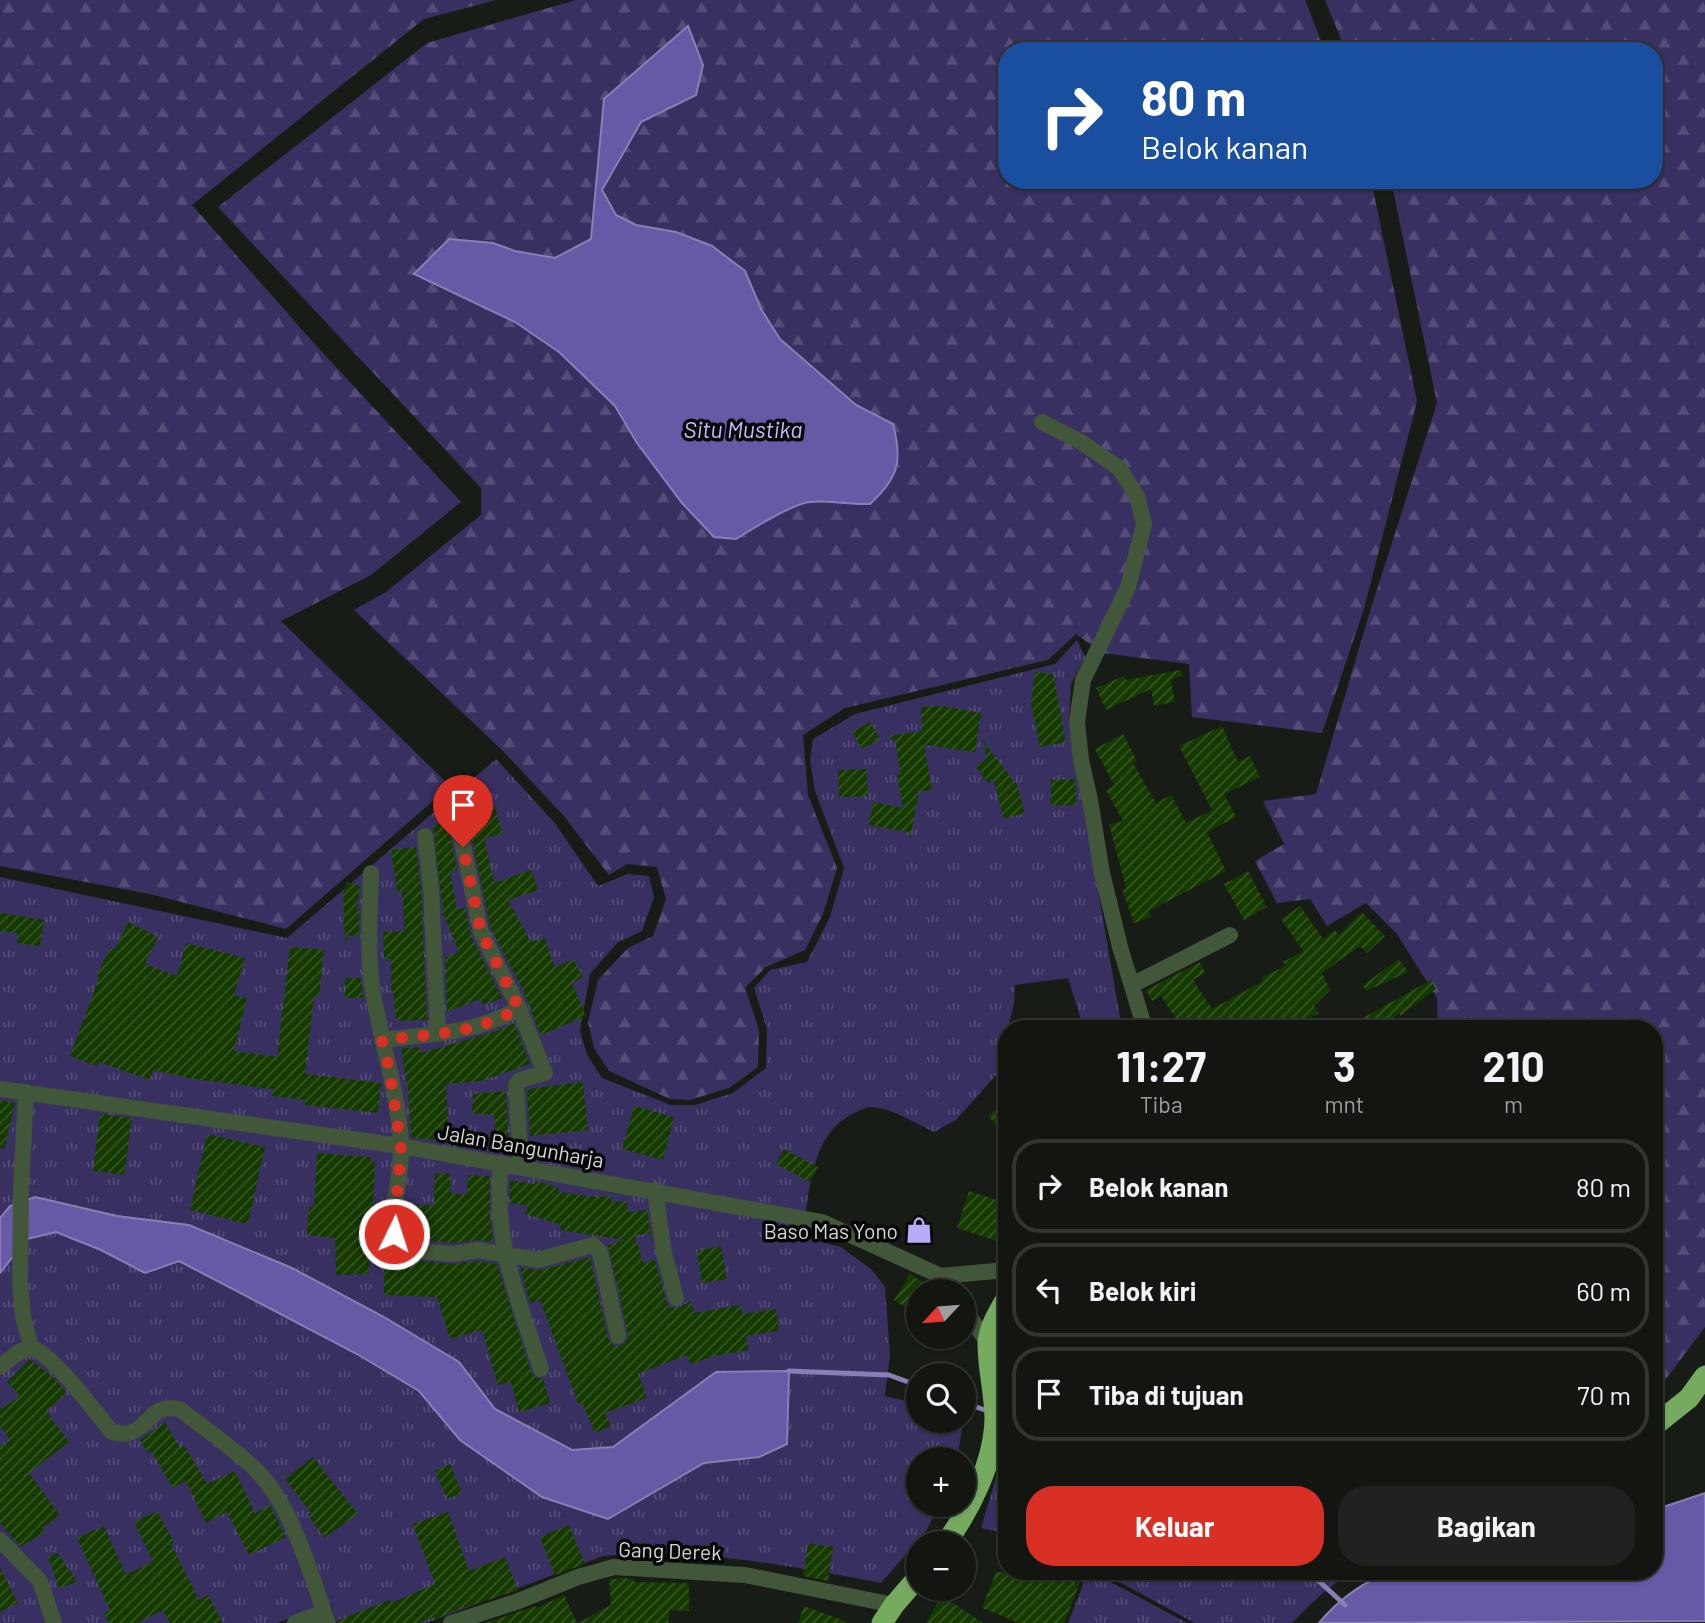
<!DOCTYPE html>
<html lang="id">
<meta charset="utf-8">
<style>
:root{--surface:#121510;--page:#1f221e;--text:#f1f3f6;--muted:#9c9f9f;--line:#313430;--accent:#d93025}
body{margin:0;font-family:Barlow,sans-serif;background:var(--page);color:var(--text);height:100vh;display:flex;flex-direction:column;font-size:26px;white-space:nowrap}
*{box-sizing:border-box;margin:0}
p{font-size:23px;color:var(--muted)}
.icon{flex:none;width:38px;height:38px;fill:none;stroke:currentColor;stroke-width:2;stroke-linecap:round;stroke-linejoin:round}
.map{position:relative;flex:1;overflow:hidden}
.details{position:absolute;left:998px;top:1020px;width:665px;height:560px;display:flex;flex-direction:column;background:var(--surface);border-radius:28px;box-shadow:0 2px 5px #0004,0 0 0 2px var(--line)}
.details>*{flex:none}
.banner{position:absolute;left:998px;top:42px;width:665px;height:147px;border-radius:28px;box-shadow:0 2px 5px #0004,0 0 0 2px var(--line);background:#1a4fa0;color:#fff;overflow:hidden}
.needle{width:46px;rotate:244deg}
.controls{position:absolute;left:906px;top:1279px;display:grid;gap:14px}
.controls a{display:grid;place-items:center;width:70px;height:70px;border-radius:50%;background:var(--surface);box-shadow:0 2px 5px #0004,0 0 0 2px var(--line);font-size:35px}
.pin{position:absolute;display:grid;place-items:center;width:60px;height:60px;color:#fff;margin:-72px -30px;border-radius:50% 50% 50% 0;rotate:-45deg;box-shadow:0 0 7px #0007}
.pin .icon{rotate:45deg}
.me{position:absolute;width:77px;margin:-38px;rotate:4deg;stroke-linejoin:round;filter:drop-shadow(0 0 5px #0008)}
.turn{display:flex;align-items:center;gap:24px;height:147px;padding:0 28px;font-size:32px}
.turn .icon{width:91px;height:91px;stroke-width:2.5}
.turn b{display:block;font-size:49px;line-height:60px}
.eta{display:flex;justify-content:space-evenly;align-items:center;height:119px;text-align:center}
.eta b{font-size:42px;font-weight:700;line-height:49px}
.button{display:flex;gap:14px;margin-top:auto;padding:14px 28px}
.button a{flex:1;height:80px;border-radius:28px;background:var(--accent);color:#fff;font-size:28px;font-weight:700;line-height:80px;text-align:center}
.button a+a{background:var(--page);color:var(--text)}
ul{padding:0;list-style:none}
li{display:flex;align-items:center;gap:21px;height:94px;margin:0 14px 10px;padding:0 14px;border:4px solid var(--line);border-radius:28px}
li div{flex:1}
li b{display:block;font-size:26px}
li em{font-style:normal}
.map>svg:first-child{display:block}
</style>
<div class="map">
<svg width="1705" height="1623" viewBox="0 0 1705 1623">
<defs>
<pattern id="grass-tufts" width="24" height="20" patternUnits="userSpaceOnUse" patternTransform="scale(1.75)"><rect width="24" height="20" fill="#393062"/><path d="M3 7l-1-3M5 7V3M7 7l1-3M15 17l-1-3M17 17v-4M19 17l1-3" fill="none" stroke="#554d78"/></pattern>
<pattern id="forest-firs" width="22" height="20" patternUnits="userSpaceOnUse" patternTransform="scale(1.75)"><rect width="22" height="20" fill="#393062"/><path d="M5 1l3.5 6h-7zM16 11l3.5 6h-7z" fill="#554d78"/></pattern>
<pattern id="building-hatch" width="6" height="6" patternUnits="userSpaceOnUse" patternTransform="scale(1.75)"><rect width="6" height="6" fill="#153a00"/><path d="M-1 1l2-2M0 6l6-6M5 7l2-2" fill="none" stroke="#365624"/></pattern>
</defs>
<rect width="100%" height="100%" fill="#181c16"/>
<path fill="url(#grass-tufts)" d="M1077 640 1085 657 1071 684 1069 723 1122 1029H1084L1068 978 1015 985 1014 1004 996 1075 956 1120 934 1132C915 1123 891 1107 869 1107 864 1108 859 1111 854 1113 809 1134 810 1195 802 1237L841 1247 872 1270 885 1287 890 1355 885 1396 919 1404V1421H951L962 1429 957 1459 919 1460V1505H940L926 1531 881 1583C789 1566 696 1547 603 1556L426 1623H337L330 1603 277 1623H0V877L287 938 496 759 554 822 598 886 628 874 649 876 654 897 642 931 617 943 590 974 580 1031 587 1055 602 1078 671 1105H695L733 1093 766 1068 767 1029 754 988 770 970 807 962 830 917 844 868 815 791 810 760 813 739 855 714 1055 664Z
M1006 1428V1533L981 1528 999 1468Z
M1088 1572H1092L1187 1623H1068Z
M1101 1572H1355C1330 1583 1311 1604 1292 1623H1195Z"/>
<path fill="url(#forest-firs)" d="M0 0H496L424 19 192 205 311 340 461 502 371 575 281 621 450 786 286 929 150 894 0 866Z
M576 0H1305L1325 51H1006V180H1371L1417 401 1364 609 1322 733 1192 717 1189 664 1102 653 1076 634 1048 660 845 708 803 735 808 795 837 868 823 914 805 950 766 967 745 988 759 1030 758 1067 729 1088 690 1100 670 1099 609 1071 594 1048 588 1022 598 980 628 948 653 936 666 899 657 867 627 864 609 875 564 816 503 751 354 610 386 592 481 515V488L218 207 427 43Z
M1325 0H1705V1327L1654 1395V1029H1438L1437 998 1397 934 1366 903 1327 926 1310 899 1277 903 1255 861 1284 844 1263 801 1316 794 1370 611 1437 403 1391 180H1654V51H1346Z"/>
<path fill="#6759a6" stroke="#887fb4" stroke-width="2" d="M688 26 703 65 696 95 641 122 602 190 616 215 636 225 676 232 712 246 745 271 761 309 780 339 856 405 893 424C903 462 898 478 870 504 851 505 827 500 810 502 794 503 750 530 736 539L714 537 682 503 637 443 615 406 559 352 515 322 414 274 449 239 493 243 515 251 555 258 591 239 604 99Z
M35 1197 117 1216 189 1225 292 1268 384 1317 459 1362 495 1409 572 1450 613 1447 716 1372 789 1371 787 1444 759 1457 704 1463 608 1519 542 1497 460 1440 419 1391 357 1354 179 1261 145 1273 101 1250 56 1232 27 1239 0 1273V1218L10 1206Z
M1705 1493V1621L1319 1623C1338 1600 1362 1583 1389 1572H1654V1510Z"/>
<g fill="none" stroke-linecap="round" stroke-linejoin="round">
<path stroke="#887fb4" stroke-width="5" d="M789 1371 889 1375 919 1386
M964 1403 991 1412
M1309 1572 1345 1605"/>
</g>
<path fill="url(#building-hatch)" d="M1181 670 1183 675 1171 680 1175 702 1154 706 1151 689 1106 710 1096 688 1124 676 1126 680Z
M1035 672 1053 674 1066 742 1040 747 1031 703Z
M941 706 981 713 975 752 924 745 932 790 919 792 910 839 908 832 869 825 873 802 903 808 897 775 901 774 895 740 889 739V736L922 731 921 707Z
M870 722 880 739 862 749 852 732Z
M1222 726 1238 762 1250 756 1260 777 1224 794 1236 817 1207 832 1226 871 1149 911 1151 917 1134 923 1122 889 1126 888 1109 824 1123 821 1106 790 1114 785 1095 749 1123 734 1137 761 1133 763 1156 803 1171 795 1186 823 1212 810 1179 746Z
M983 741 1017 785 1025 813 1004 819 993 779 988 783 976 767 987 758Z
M867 769 868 796 839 797 838 770Z
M1075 779 1077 805 1051 806V780Z
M495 806 502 834 484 838 494 883 531 870 538 890 508 900 531 942 545 938 555 968 573 959 583 977 572 983 586 1016 541 1035 523 990 491 929 466 812Z
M448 824 457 870 450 871 457 910 465 907 471 936 502 998 483 1005 480 999 447 1012 445 957 459 952 443 913 433 825Z
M416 847 421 890 427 1020 396 1021 393 991H391V959H384L383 932 405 931 402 892H397L391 850Z
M1248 871 1267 907 1244 920 1224 884Z
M347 882 360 886 357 910H359V936L348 935 345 943 343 895Z
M1300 906 1323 939 1335 930 1339 935 1362 912 1385 936 1367 953 1360 946 1322 973 1330 990 1314 1006 1319 1013 1308 1018 1313 1029H1182L1161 996 1152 1001 1146 990 1200 962 1205 973 1193 980 1212 1009 1263 981 1262 977 1286 966 1283 962 1303 951 1281 919Z
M0 913 44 920 40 946 17 943 18 933 0 931Z
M128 922 158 937 145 964 177 976 186 943 245 958 234 995 247 998 234 1051 277 1057 290 947 324 950 319 996H314L305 1074 381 1083 378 1113 305 1105V1100L272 1096 273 1089 193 1079 153 1070 150 1080 99 1062 97 1066 70 1056 99 978 96 976 111 947 115 949Z
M1399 959 1408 972 1366 991 1363 985Z
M345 978H361L363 998H345Z
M1431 980 1436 989 1400 1016V1013L1377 1029H1343Z
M514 1023 530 1064 481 1081 446 1084 449 1142 411 1137 408 1091 401 1048 419 1047 421 1053 497 1031Z
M583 1082 588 1130 530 1136 527 1089Z
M506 1091 509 1147 497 1149 494 1115 472 1113 473 1094Z
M0 1100 15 1103 5 1148H0Z
M1006 1101V1137L988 1116Z
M634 1106 674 1117 663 1160 622 1149Z
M100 1114 132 1118 124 1175 93 1171Z
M207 1134 265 1147 248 1224 190 1210Z
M784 1149 818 1167 810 1182 776 1164Z
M317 1153 371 1157V1160L375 1161 372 1236 369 1235V1274L336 1275 335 1238 307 1235 309 1207H314Z
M435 1173 450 1174 451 1194H467L468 1175 490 1176V1217L493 1242 477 1240 453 1243 406 1239 405 1206 434 1205Z
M510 1180 534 1184 535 1181 539 1182 559 1188 558 1192 596 1197 611 1196V1202L627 1201 628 1212 647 1210 651 1234 635 1235 643 1263 655 1260 668 1307 678 1308 691 1301 694 1313 741 1305 742 1314 776 1309 779 1331 746 1336 748 1350 713 1356 691 1365 687 1355 638 1374 647 1398 605 1413 611 1426 595 1433 583 1404 579 1406 540 1300 530 1303 520 1268 540 1270 590 1257 608 1338 614 1346H621L628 1340V1334L608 1245 625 1240 560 1230 561 1225 525 1214 528 1206 510 1203Z
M969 1191 1006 1203V1244L957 1228Z
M721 1246 727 1279 702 1283 697 1251Z
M399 1259 452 1264 478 1261 497 1264 531 1372 535 1377 543 1379 550 1403 519 1412 511 1382 498 1385 482 1330 450 1339 437 1297 384 1295V1263H399Z
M910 1274 938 1292H919V1316L894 1300Z
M30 1359 54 1378 67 1393 46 1411 69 1442 29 1473 60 1515 42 1528 44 1532 21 1547 0 1523V1446L10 1440 0 1426V1410L20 1396 7 1382Z
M165 1422 180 1448 184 1445 207 1484 235 1471 255 1513 270 1505 286 1537 249 1555 227 1512 206 1523 186 1481 173 1488 151 1451 148 1453 140 1440Z
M313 1457 358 1514 324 1538 308 1515 311 1513 285 1479Z
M450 1464 462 1493 447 1499 435 1471Z
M157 1511 174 1542 171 1544 199 1600 208 1595 223 1623H170L163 1610 138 1623H109L104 1613 110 1610 77 1538 104 1526 126 1575 153 1561 134 1522Z
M448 1512 469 1571 505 1557 518 1590 448 1613 436 1620 435 1617 420 1623H338V1620L390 1600 391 1603 435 1584 413 1524Z
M569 1525 585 1564 555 1575 540 1537Z
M808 1543 833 1547 828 1581 803 1576Z
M58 1553 77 1582 59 1588 48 1557Z
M0 1567 18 1603 0 1612Z
M996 1572H1084L1064 1623H1019L982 1608Z
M623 1578 634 1579V1582L689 1583V1611L670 1610 668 1623H578L611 1605 609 1579Z
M564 1595 577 1623H485L535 1606 536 1608Z
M942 1596 983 1623H926Z
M804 1606 845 1621V1623H798Z"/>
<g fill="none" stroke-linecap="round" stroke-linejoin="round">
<path stroke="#425639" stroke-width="16" d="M1042 422 1081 442 1119 468 1137 496 1144 524 1128 587 1083 680 1077 722 1081 760 1090 800 1102 873 1120 947 1145 1029
M458 823 481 932 519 1008 545 1073 520 1080 516 1085 521 1166
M425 836 431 889 438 1034
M371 873C370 910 367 949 372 986 380 1039 398 1090 401 1144 403 1177 387 1214 397 1246L401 1249 410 1250 453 1254 478 1250 538 1260 593 1245 600 1252 618 1336
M1132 985 1230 935
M382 1040C430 1034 477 1034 519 1008
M0 1089 401 1146 822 1222 941 1276 1006 1270
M26 1092 21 1188 20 1283 23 1317 31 1347
M501 1163C492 1238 518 1299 541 1369
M655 1190 664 1253 676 1298
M941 1276 952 1292
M964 1309 988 1343
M31 1347C55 1356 94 1411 112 1432 149 1443 146 1398 181 1410 206 1430 235 1449 257 1471 293 1507 311 1576 328 1623
M0 1367 19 1352 31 1347
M0 1540 40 1581 54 1623
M295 1623 324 1612
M451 1623 516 1602 578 1577 614 1567 745 1575 894 1605"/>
<path stroke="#75aa5f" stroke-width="21" d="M1654 1426 1689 1398 1705 1376
M945 1544C970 1510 994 1462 995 1419 995 1394 988 1369 988 1344 989 1327 998 1313 1006 1299
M882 1623 894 1605 919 1576"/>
</g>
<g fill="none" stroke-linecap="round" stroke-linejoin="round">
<path stroke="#d93025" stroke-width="12" stroke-dasharray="0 21.6" d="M394 1234 401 1146 389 1068 382 1040C430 1034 477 1034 519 1008L481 932 463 847"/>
</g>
<defs>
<symbol id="shop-bare" viewBox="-9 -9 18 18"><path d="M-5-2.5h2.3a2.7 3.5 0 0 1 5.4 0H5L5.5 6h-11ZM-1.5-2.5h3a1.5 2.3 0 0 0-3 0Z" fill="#b6acf8" stroke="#050605" stroke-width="2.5" paint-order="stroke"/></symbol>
</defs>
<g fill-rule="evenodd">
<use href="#shop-bare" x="900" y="1211" width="38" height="38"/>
</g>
<g text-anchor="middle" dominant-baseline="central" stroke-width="7" stroke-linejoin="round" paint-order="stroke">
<g font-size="21" fill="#d6d9d5" stroke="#050605">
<text transform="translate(521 1145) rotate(10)">Jalan Bangunharja</text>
<text transform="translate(670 1550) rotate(2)">Gang Derek</text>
</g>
<g font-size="21" fill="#d6d9d5" stroke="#050605" text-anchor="end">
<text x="898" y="1230">Baso Mas Yono</text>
</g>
<g font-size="23" font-style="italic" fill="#c5befe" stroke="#050605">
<text x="743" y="429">Situ Mustika</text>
</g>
</g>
</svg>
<div class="controls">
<a><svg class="needle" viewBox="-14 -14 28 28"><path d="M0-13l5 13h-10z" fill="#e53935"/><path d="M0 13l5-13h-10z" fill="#9c9f9f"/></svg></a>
<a><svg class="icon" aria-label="search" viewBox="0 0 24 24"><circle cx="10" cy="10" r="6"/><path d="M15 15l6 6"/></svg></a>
<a>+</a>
<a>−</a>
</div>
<div class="pin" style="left:463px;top:847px;background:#d93025"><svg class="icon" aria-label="arrive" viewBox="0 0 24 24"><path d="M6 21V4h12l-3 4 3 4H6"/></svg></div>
<svg class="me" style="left:394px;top:1234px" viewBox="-20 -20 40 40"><circle r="17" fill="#d93025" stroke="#fff" stroke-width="3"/><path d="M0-11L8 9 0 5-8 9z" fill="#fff"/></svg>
<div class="banner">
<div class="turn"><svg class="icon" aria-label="right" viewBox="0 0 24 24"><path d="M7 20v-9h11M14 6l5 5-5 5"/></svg><div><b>80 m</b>Belok kanan</div></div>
</div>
<section class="details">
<div class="eta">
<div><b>11:27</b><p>Tiba</p></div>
<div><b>3</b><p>mnt</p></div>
<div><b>210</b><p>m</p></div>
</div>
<ul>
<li><svg class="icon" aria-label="right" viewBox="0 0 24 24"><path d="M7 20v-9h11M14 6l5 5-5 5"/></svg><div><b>Belok kanan</b></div><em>80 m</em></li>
<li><svg class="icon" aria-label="left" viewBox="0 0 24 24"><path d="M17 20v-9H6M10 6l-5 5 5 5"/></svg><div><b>Belok kiri</b></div><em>60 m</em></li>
<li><svg class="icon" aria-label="arrive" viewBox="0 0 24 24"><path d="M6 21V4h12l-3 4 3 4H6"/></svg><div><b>Tiba di tujuan</b></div><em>70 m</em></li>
</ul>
<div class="button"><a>Keluar</a><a>Bagikan</a></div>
</section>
</div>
